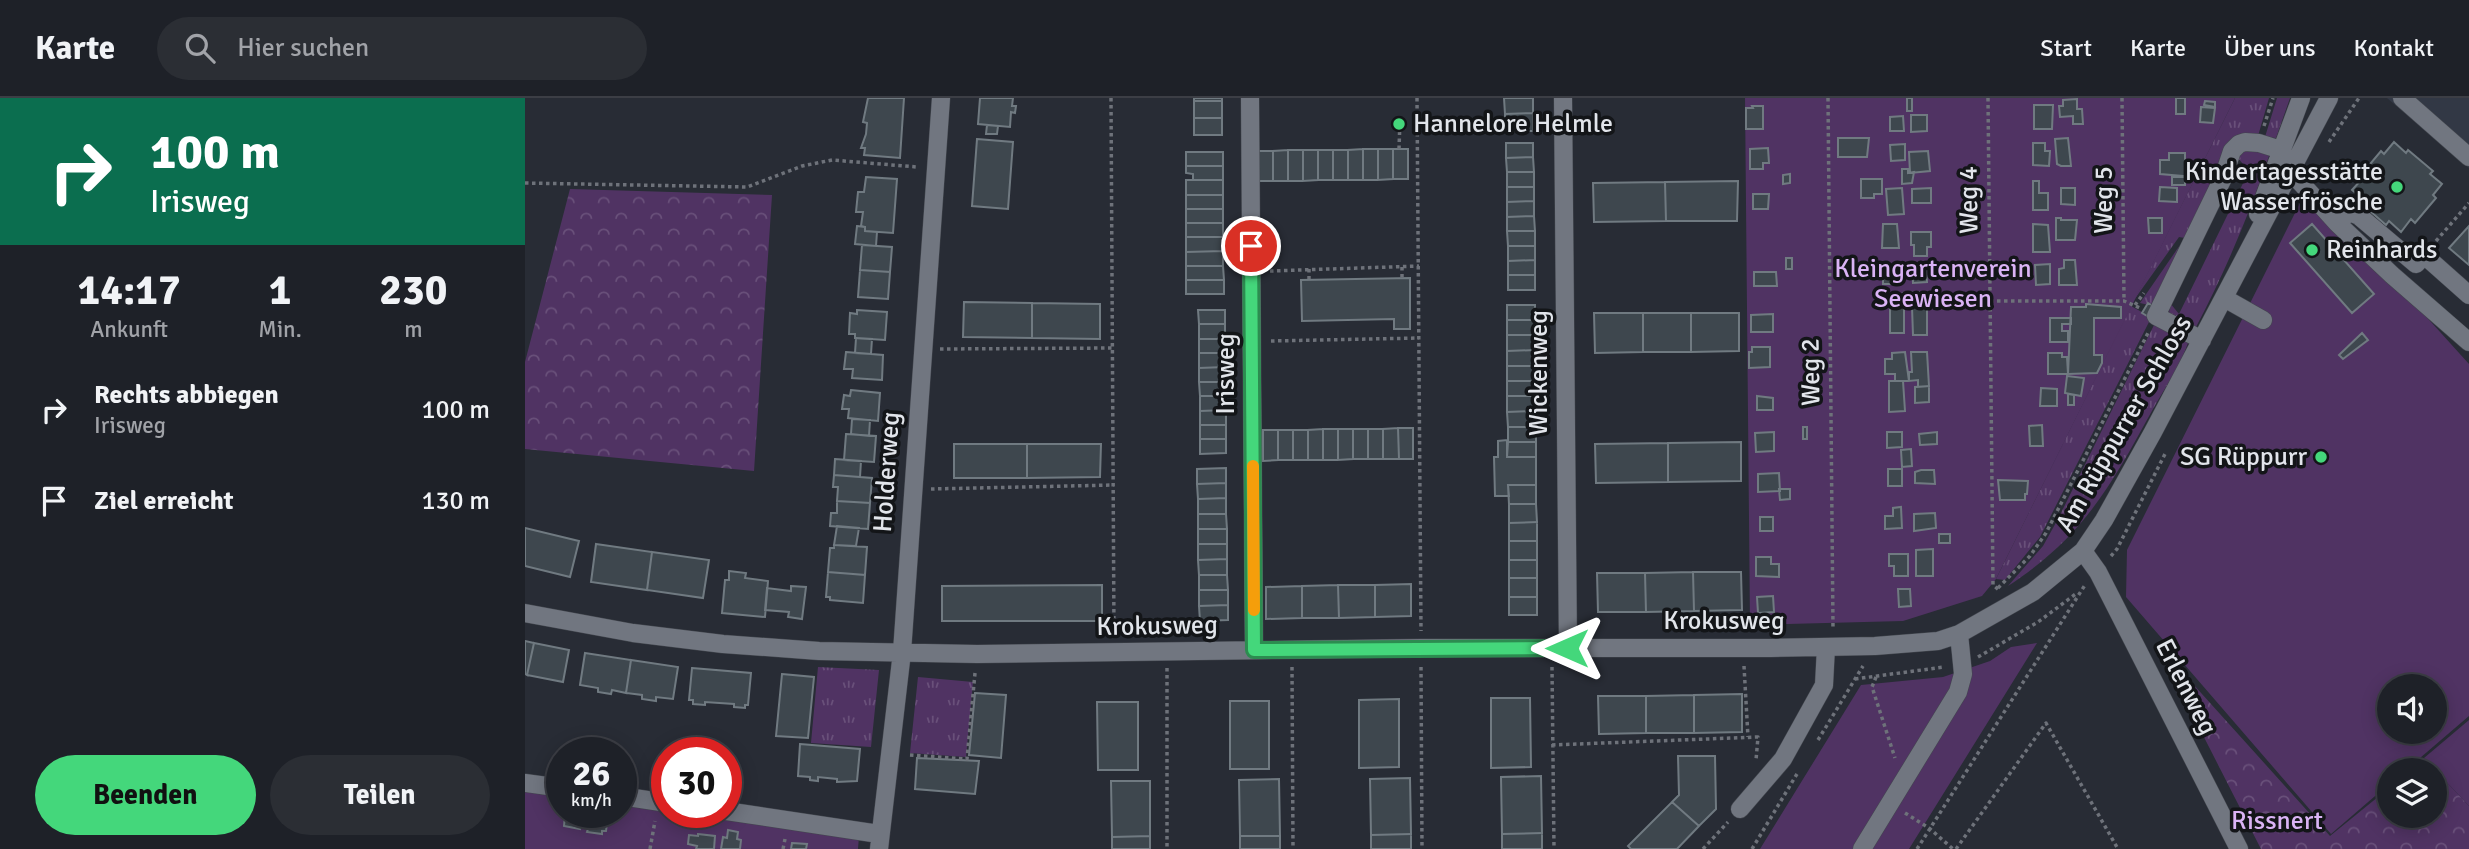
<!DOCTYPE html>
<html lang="de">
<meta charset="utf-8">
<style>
:root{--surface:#1e2128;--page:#2b2e34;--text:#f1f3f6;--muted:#a1a3a8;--line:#3c3e45;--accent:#44d77b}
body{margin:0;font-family:Signika,sans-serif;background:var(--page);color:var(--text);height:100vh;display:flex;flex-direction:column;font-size:26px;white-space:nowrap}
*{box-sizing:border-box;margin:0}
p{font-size:23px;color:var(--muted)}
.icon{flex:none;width:38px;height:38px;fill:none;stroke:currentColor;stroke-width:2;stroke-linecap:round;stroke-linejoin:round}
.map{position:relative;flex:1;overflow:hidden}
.sheet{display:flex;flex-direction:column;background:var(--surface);width:525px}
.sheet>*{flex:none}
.guide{background:#0b6e4f;color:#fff;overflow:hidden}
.tools{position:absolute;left:1852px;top:576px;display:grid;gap:14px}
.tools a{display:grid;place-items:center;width:70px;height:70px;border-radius:50%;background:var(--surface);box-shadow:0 4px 18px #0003,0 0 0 2px var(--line);font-size:35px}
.speed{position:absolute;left:21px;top:639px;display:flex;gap:14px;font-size:35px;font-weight:700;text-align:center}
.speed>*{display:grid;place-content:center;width:91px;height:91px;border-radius:50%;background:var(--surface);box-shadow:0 4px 18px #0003,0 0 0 2px var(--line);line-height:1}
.speed small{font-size:18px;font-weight:400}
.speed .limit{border:10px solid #d22;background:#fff;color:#111}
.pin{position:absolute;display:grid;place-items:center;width:60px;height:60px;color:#fff;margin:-30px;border:4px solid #fff;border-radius:50%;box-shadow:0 2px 7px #0007}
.me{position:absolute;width:77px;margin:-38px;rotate:270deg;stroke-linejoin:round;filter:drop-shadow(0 0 5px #0008)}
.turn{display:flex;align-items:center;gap:24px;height:147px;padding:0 35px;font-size:32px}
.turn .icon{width:91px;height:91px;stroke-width:2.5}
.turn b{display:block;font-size:49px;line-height:60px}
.eta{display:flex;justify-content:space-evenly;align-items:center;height:119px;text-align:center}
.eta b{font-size:42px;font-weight:700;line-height:49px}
.primary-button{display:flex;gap:14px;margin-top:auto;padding:14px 35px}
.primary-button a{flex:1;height:80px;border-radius:42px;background:var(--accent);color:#111;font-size:28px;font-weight:700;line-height:80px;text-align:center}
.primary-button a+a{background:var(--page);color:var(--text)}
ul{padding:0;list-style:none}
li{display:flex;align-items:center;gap:21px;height:91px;padding:0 35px}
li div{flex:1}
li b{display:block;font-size:26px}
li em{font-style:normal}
header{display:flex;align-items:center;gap:42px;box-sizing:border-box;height:98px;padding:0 35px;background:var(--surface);border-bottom:2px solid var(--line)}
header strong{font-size:33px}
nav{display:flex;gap:38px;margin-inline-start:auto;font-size:24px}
.search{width:490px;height:63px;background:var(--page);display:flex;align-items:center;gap:18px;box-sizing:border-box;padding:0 24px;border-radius:38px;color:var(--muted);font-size:26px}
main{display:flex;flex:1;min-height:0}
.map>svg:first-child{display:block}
</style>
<header>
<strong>Karte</strong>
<div class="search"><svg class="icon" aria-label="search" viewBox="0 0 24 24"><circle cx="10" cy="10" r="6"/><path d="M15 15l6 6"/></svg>Hier suchen</div>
<nav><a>Start</a><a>Karte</a><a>Über uns</a><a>Kontakt</a></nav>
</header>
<main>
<section class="sheet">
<div class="guide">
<div class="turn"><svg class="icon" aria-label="right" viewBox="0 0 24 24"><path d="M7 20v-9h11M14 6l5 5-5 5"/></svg><div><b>100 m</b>Irisweg</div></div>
</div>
<div class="eta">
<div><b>14:17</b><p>Ankunft</p></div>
<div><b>1</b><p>Min.</p></div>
<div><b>230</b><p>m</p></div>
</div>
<ul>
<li><svg class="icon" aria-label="right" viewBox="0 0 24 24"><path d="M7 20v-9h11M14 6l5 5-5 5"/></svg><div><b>Rechts abbiegen</b><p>Irisweg</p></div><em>100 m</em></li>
<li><svg class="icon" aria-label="arrive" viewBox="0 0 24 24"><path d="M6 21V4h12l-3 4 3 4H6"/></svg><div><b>Ziel erreicht</b></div><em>130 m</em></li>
</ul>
<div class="primary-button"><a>Beenden</a><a>Teilen</a></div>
</section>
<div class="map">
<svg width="1944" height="751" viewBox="0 0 1944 751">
<defs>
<pattern id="grass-tufts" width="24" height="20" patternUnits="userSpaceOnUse" patternTransform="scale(1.75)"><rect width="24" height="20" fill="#503363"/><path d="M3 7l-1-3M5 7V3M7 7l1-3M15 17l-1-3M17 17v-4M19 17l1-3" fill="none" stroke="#69507a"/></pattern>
<pattern id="forest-crowns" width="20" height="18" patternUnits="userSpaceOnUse" patternTransform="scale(1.75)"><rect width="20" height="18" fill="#503363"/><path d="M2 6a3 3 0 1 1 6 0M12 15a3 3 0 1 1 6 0" fill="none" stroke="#69507a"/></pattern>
</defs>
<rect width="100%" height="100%" fill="#282c35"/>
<path fill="#323845" d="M1862 0H1944V70Z"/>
<path fill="url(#grass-tufts)" d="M1710 0H1744L1733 38 1719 35 1707 42 1660 140 1654 139 1609 202Z
M1752 0H1765L1751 40 1740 39Z
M1719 49 1741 53 1744 58C1724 117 1700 174 1671 229L1668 230 1644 216 1645 205 1654 216 1724 73 1712 59Z
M1655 147 1628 208 1615 205Z
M1606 208 1622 217 1625 222 1515 439 1480 482 1471 481Z
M1631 223 1663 242V245C1655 268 1640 290 1628 311 1585 389 1559 438 1483 488L1518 448 1533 421Z
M293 569 354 572 346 649 286 645Z
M393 579 448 584 441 659 385 655Z"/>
<path fill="url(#forest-crowns)" d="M45 91 247 97 229 373 0 351V264Z
M1631 545 1805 738 1864 690V718H1909V672H1885L1899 660 1944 708V751H1736Z"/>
<path fill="#503363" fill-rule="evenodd" d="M1220 0H1710L1471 481 1457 498 1378 523 1225 527Z
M1779 97 1897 214 1944 266V618L1881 672H1864V686L1806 736 1601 499 1602 452ZM1864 588H1909V634H1864Z
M1512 545 1384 751H1235L1336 587 1418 579 1465 563 1486 549Z
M1944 622V708L1899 660Z
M0 691 37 697V714H96V705L142 711V714H160L334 738 333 751H0Z"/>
<path fill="#3e474e" stroke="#707a81" stroke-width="2" d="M343 0H379L375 60 339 57 340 50H336L341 36 342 25 338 24Z
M455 0H488L487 8H491L490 15 486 14 485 29 453 26Z
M669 0H697V3H669Z
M979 0H1008V15L980 16Z
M1382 0H1387V13H1382Z
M1651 0H1660V16H1651Z
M1552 1V11H1557L1558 26H1548V18L1535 19 1534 8H1538V2Z
M669 3H697V20H669Z
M1680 3 1690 4V9L1679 7Z
M1509 7H1528L1527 31H1509Z
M1227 8H1238V31H1221V10H1228Z
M1676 9 1690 10 1688 25 1675 24Z
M1008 15V33H980V16Z
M1386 17H1402V33L1386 34Z
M1378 18 1379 33H1365V19Z
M669 20H697V37H669Z
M462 27 473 28 472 36H461Z
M1313 40H1344L1342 59H1313Z
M1543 40 1546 68H1536L1532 66 1530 41Z
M452 41 488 44 483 111 447 108Z
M1869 44 1881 55 1883 52 1908 73 1905 76 1917 86 1908 97 1911 100 1890 125 1886 121 1876 134 1864 123 1861 127 1837 106 1839 102 1827 92 1838 80 1835 78 1856 53 1859 56Z
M981 45H1008V59L981 60Z
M1508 45H1520V53H1525L1524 68 1508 67Z
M1380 46V62L1366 63 1365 47Z
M1243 50 1244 65H1238V71H1225V51Z
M838 51H853V82H838Z
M838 51V82H823V52Z
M853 51H868V81L853 82Z
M868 51H883V81H868Z
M763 52H778V83H763Z
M763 52V83H748V53Z
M778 52H793V82L778 83Z
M793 52H808V82H793Z
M808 52H823V82H808Z
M733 53H748V83H733Z
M1403 53 1405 73 1385 75 1384 54Z
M661 54H698V68H661Z
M1644 55H1660V69H1670V79L1635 76V62H1644Z
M1008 59 1009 74H982L981 60Z
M661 68H698V82H661H668V76L661 75Z
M1377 71H1383V75L1389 74 1387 85 1377 86Z
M982 74H1009V89H982Z
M1265 76V85L1258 86V77Z
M341 79 372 81 368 135 340 133V129L336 128 338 114H331L333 94H339Z
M1647 79H1660V87H1647Z
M1336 81H1357V96H1349V100H1336Z
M661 82H698V97H661Z
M1213 83 1212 123H1141L1140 84Z
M1508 83H1514V95H1523V112H1508Z
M1140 84 1141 123 1069 124 1068 85Z
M982 89H1009V103L982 104Z
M1635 89 1652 90V104L1634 103Z
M1377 90 1379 116 1363 117 1361 91Z
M1406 90V105H1387V91Z
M1536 90H1550V107L1536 106Z
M1228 96H1244L1243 111H1228Z
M661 97H698V111H661Z
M1009 103V118L982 119V104Z
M661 111H698V125H661Z
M1009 118 1010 133H982V119Z
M1531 120H1536V122H1552L1550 142H1531Z
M1623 120H1637V135H1624Z
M661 125H698V139H661Z
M1358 126H1372L1374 150H1357Z
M1508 126 1523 127 1525 154H1508Z
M1787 126 1849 196 1827 215 1765 145Z
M332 128 340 129V133L352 134 351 148 330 146Z
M1944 128V167L1924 150Z
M982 133H1010V148H983Z
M1386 134H1406V149H1402V158H1389V147H1386Z
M661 139H698V153L661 154Z
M337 147 367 149 365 174 335 172Z
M983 148H1010V162L983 163Z
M698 153V168H661V154Z
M1261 160H1267V171H1261Z
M1010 162V177H983V163Z
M1539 162H1550L1552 187H1534V171L1539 170Z
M1525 166V186L1511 187 1510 167Z
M661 168H698L699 182H661Z
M1387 169H1401L1402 184 1388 185Z
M335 172 365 174 363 201 333 199Z
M1358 173H1373V186H1358Z
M1229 174H1251L1252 188H1229Z
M983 177H1010V192H983Z
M885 180V231H869V221L777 223 776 182Z
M661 182H699V196H661Z
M1394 194V208L1387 209V205L1375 206 1374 200H1379L1378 195Z
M439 204 507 205V240L438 239Z
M507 205 575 206V241L507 240Z
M1623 205 1628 208 1622 218 1617 215Z
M1561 206 1596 209V220H1569V257H1577V265L1572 275 1543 276 1546 209H1561Z
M982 207H1010V222H982Z
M1365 207 1379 208V235H1365Z
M1402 208V237H1388L1387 209Z
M332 212 362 214 360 242 330 240V236H324L325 215 332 216Z
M673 212H700V226H674Z
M1069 215H1118V254L1070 255Z
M1118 215H1166V254H1118Z
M1166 215H1214V253L1166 254Z
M1248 216V234H1226V217Z
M1525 220H1546V226H1537V233H1543V244H1525Z
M982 222H1010V237H982Z
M674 226H700V241H674Z
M1837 235 1843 242 1818 261 1814 257Z
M982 237H1010V252L982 253Z
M331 240 347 241 346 256 330 255Z
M674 241H700V255H674Z
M1227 249H1245V269L1224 270V254H1227Z
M1010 252V268H982V253Z
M321 254 358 257 357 282 327 280 328 271H319Z
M1380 254 1384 283H1370V276H1360V261H1367V255Z
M1386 254H1402L1404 288 1393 289V282L1384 283V274H1387Z
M674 255H700V269L674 270Z
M1523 255H1537V259H1542L1543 276H1523Z
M982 268H1010V283H982Z
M700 269 701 284H674V270Z
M1542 278 1559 280 1556 298 1540 295Z
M982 283H1010L1011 298H982Z
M1364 283H1378L1380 313 1364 314Z
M674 284H701V298H675Z
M1404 288V304L1390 305V289Z
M1516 290 1532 291V308H1515Z
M326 292 355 295 353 323 323 320 324 311H317L319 297 325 298Z
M1543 296 1549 297V307H1543Z
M675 298H701V312L675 313Z
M982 298H1011V313L982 314Z
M1232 298 1248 300V312H1232Z
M701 312V327H675V313Z
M1011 313V329H983L982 314Z
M327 321 345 322 344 338 326 336Z
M675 327H701V341H675Z
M1517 327 1518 348H1505L1504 328Z
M983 329H1011V344H983Z
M1278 329H1282V341H1278Z
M873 330H888V361H874Z
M873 330 874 361H858V331Z
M798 331H813V362H798Z
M798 331V362H783V332Z
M813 331H828V361L813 362Z
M828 331H843V361H828Z
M843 331H858V361H843Z
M738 332H753V362L738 363Z
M753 332H768V362H753Z
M768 332H783V362H768Z
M1249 334V353L1231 354 1230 335Z
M1362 334H1377V349L1362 350Z
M1412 334V346L1395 347 1394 336Z
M321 336 351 338 349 364 319 362Z
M675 341H701V355L675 356Z
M982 342V359H1011V387H983L984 398H970L969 359H973V343Z
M983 344H1011V359H982Z
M1216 344V383L1143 384V345Z
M1143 345V384L1071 385 1070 346Z
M429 346H502V380H429Z
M502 346H576L575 379 502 380Z
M1386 351 1387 368 1377 369 1376 352Z
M310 361 336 363 335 379 309 377Z
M701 370V385L672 386V371Z
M1363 371H1377V388H1363Z
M1396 372H1409L1410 386 1390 385V374Z
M1254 375 1255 393 1233 394V376Z
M309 377 347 380 345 405 312 403 313 389H308Z
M1473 382 1503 383 1502 396H1500V402H1475Z
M701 385V400L673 401 672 386Z
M983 387H1011V406H984Z
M1254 391H1265V401L1255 402Z
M701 400V416H673V401Z
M312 403 345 405 343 431 305 428 306 415H312Z
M984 406H1011L1012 424 984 425Z
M1376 409 1377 430 1360 431V418H1368V410Z
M1410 415 1411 430 1389 433V416Z
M673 416H701L702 431H673Z
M1235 419H1248V433H1235Z
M1012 424V443H984V425Z
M312 428 334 430 331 448 309 447Z
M0 430 54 443 45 479 0 468Z
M673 431H702V446H673Z
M1414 436H1425V445H1414Z
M984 443H1012V462H984Z
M71 446 127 454 122 492 66 484Z
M673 446H702V461L673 462Z
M309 447 342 449 340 477 303 474 305 450H309Z
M1408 451V478H1391V452Z
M127 454 184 462 178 500 122 492Z
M1364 456H1383V478H1369V468H1364Z
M1231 459H1246V466H1254V479L1231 478Z
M702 461V477H674L673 462Z
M984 462H1012V480H984Z
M204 473 221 475 220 480 243 483 240 519 197 515 200 482H204Z
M303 474 340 477 338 505 305 502V499H301Z
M1168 474H1216L1217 512 1169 513Z
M1168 474 1169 513 1121 514 1120 475Z
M1072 475H1120L1121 514H1073Z
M674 477H702L703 492H674Z
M984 480H1012V499H984Z
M886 486V518L850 519V487Z
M577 487V523H417V488Z
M813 487H850V519L814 520Z
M813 487 814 520H777V488Z
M266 488 281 489 277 521 263 519 264 514 240 512 242 490 266 493Z
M777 488V520L741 521V489Z
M1373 491H1385L1386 508 1374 509Z
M674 492H703V507L674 508Z
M1248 498 1249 514 1233 515 1232 499Z
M984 499H1012V517H984Z
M703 507V522L675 523 674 508Z
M0 543 9 545 2 577 0 576Z
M9 545 44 552 38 584 2 577Z
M60 555 106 562 101 595 87 592 86 596 73 594V590L55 587Z
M106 562 153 569 148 601 131 599V603L117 601V597L101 595Z
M167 570 226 575 223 607H220V610L209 609V606L180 604V607L168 606V602H164Z
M257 576 289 579 283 640 251 638Z
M450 595 481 597 476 660 444 657Z
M1217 596V634L1169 635V597Z
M1169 597V635H1121V598Z
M1073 598H1121V635L1074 636Z
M966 600H1005L1006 669 966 670Z
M874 601V669L834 670V602Z
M705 603H744V671H705Z
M572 604H613V672H573Z
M275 646 335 651 332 683 312 684V681L293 679V683L285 682V679L273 678Z
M1153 658H1190L1191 711 1174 728 1147 704 1154 697Z
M392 660 454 663 450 696 390 691Z
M1016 678 1017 735 977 736 976 679Z
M885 680 886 736 846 737 845 681Z
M754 681 755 738H715L714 682Z
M586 683H625V738L587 739Z
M1147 704 1174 728 1152 751H1106L1103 748Z
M68 715 83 717 81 733H77V736L62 734Z
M40 717 57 720 55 731 39 728Z
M203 732 213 734 212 741 216 742 215 751H196L198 739 202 740Z
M1017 735V751H977V736Z
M173 736 190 738 189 751H171L172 748 163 746 164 737 173 738Z
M886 736V751H846V737Z
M625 738V751H587V739Z
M715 738H755V751H715Z
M267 745 282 746 281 751H266Z"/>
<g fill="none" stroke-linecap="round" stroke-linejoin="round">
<defs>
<path id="minor" d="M725 0 729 552
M1038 0 1043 550
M1877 0 1944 59
M1733 116 1776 0
M1812 125 1824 114 1834 118 1891 166 1899 157 1944 197
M1699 200 1738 222
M1677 242 1631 218 1698 80 1707 53 1714 46 1720 44 1734 45 1756 52 1776 85 1812 125 1867 177 1944 244
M1558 453 1573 474 1714 751
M0 515 108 535 198 546 294 553 452 556 896 550H1246L1350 548 1413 543 1434 536 1508 494 1558 453 1579 422 1628 334 1804 0
M0 685 37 690
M96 698 142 705
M1215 711 1258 661 1299 587 1301 549
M201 713 354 736
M354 751 377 554 416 0
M1337 751 1433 594 1438 576 1434 536"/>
</defs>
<use href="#minor" stroke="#43474e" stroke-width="19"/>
<path stroke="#6e727a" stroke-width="3.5" stroke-dasharray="3.5 3.5" stroke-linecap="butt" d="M586 0 589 537
M892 0 896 533
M1303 0 1308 530
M1463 0 1468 487 1474 492
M1597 0 1599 203
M1739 28 1748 0
M1804 44 1834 0
M874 51 875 22
M0 85 222 89 277 68 307 62 392 69
M1911 143 1944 105
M877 169V180
M784 171V181
M745 173 894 168
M1465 203H1599L1615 210
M1610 207 1619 195
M746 243 894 240
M415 251 588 250
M406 391 589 387
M1586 458 1592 451 1641 354
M1473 490 1505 458 1521 435 1624 233
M1453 559 1513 524 1552 495
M1219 568 1223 639
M767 569 768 751
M896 569 897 751
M1027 569 1029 751
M642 570V751
M1351 579 1347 589 1370 660
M1330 581 1419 569
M1293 642 1338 568
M1027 647 1233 639 1231 662
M385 657 442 661 450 575
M1380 715 1404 730 1428 751
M125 751 130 723
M258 751 260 741
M1178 751 1203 724
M1227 751 1272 676
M1392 751 1560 487
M1431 751 1521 625 1593 751"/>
<use href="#minor" stroke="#717680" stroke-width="18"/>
</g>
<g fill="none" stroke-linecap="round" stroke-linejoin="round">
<defs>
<path id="route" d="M726 148 729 552 1042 550"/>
</defs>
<use href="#route" stroke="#2c8c50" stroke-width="18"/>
<use href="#route" stroke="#44d77b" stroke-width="12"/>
<path stroke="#f59e0b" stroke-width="12" d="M728 368 729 512"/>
</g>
<g fill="#44d77b" stroke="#131518" stroke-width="2.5">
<circle cx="874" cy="26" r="7"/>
<circle cx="1872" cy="89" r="7"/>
<circle cx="1787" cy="152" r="7"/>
<circle cx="1796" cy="359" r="7"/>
</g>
<g text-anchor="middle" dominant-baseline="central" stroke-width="7" stroke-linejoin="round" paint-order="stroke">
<g font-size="26" fill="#e2e5eb" stroke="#131518" text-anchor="start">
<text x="888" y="26">Hannelore Helmle</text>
<text x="1858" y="74" text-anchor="end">Kindertagesstätte<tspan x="1858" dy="30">Wasserfrösche</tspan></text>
<text x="1801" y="152">Reinhards</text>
<text x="1782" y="359" text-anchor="end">SG Rüppurr</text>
</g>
<g font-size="26" fill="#e2e5eb" stroke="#131518">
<text transform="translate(1444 102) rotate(-91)">Weg 4</text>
<text transform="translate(1579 102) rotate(-90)">Weg 5</text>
<text transform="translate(1286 274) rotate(-91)">Weg 2</text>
<text transform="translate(1014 275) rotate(-90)">Wickenweg</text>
<text transform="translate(701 276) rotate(-90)">Irisweg</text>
<text transform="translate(1599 326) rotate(-60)">Am Rüppurrer Schloss</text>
<text transform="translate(362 374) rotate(-86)">Holderweg</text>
<text x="1199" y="523">Krokusweg</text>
<text transform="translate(632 528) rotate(-1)">Krokusweg</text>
<text transform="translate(1661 589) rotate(63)">Erlenweg</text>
</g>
<g font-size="26" fill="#dab3f5" stroke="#131518">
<text x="1408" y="171">Kleingartenverein<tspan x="1408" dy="30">Seewiesen</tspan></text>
<text x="1752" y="723">Rissnert</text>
</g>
</g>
</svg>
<div class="tools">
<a><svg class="icon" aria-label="sound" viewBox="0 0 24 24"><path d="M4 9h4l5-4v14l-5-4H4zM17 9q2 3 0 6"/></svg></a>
<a><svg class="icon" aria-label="layers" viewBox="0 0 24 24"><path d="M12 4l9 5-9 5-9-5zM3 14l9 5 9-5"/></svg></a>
</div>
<div class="speed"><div>26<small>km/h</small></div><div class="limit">30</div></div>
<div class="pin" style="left:726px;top:148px;background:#d93025"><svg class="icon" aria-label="arrive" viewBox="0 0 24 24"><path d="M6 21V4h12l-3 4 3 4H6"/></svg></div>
<svg class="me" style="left:1042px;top:550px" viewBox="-20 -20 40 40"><path d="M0-17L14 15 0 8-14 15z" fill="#44d77b" stroke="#fff" stroke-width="4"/></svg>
</div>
</main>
